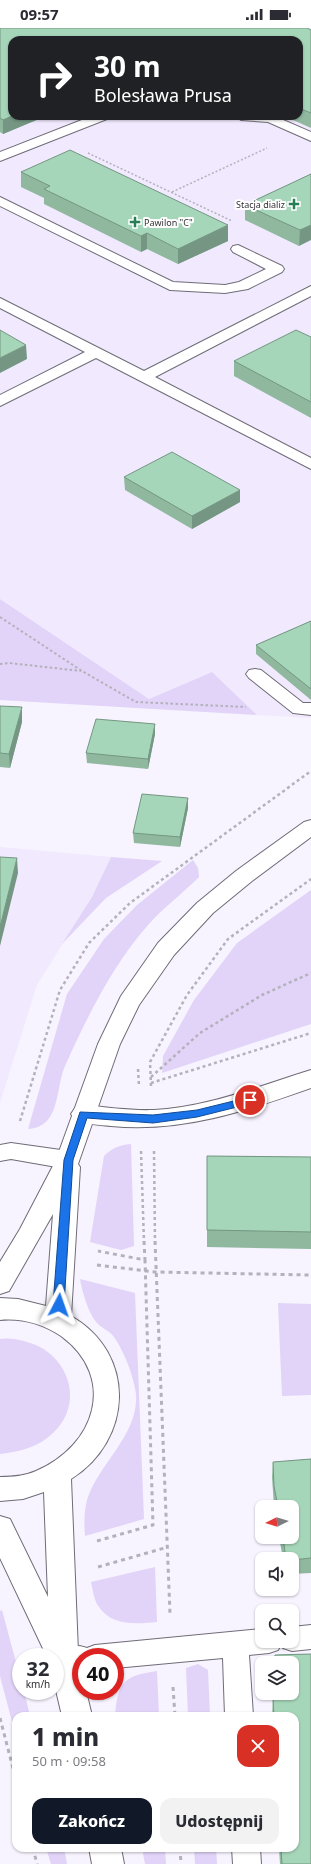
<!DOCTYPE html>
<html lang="pl">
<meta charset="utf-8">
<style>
:root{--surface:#fff;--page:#f2f2f3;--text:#2b2b33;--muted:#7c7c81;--accent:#111827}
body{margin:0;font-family:"Noto Sans",sans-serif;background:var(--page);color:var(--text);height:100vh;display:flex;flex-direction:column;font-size:15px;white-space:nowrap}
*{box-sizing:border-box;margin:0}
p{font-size:13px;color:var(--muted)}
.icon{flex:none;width:22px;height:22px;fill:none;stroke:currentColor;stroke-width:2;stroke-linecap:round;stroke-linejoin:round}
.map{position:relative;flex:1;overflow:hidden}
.details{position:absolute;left:12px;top:1684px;width:287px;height:140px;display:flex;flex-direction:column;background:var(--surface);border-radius:12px;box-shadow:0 1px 3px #0004}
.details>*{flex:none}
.top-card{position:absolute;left:8px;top:8px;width:295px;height:84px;border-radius:12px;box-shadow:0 1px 3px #0004;background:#202124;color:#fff;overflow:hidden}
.needle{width:26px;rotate:265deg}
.controls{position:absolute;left:255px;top:1472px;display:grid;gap:8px}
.controls a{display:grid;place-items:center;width:44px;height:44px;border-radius:8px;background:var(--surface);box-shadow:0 1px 3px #0004;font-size:20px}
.speed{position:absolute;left:12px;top:1620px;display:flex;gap:8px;font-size:20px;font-weight:700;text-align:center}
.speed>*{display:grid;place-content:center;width:52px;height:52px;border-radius:50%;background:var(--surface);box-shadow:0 1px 3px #0004;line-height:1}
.speed small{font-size:10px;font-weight:400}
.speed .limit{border:6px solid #d22;background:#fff;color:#111}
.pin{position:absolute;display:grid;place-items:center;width:34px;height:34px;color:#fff;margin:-17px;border:2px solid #fff;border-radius:50%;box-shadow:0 1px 4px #0007}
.me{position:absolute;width:44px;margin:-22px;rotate:4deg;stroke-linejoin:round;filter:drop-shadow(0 0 3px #0008)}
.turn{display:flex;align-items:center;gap:14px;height:84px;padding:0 20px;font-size:18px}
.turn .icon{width:52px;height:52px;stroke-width:2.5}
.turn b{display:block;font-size:28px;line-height:34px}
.round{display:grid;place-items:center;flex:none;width:42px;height:42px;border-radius:12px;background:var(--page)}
.summary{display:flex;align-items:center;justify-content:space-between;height:68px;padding:0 20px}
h1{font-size:24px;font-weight:800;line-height:30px}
.action{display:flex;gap:8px;margin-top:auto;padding:8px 20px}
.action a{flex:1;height:46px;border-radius:12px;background:var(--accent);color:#fff;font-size:16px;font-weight:800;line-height:46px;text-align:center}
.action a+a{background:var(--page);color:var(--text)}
.status{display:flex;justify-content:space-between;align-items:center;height:28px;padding:0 20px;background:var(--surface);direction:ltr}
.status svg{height:11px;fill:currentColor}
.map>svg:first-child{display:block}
</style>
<div class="status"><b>09:57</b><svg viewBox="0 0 49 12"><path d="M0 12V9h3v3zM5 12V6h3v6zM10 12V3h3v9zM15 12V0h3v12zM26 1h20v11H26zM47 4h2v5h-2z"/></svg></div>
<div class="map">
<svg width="311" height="1836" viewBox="0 0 311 1836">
<rect width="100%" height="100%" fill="#f7f3ff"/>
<path fill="#f1eafe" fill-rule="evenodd" d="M0 0H311V690L257 687 212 644 149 671 0 571ZM12 12H299V88H12Z
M0 819 111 829 92 869 37 957 0 1075Z"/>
<path fill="#e1d4f8" d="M0 571 149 671 212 644 257 687 0 672Z
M111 829 162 833 106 870 62 916 92 869Z
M193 832 198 840 199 849C183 865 163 880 148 897 112 938 87 989 65 1038 55 1061 61 1099 28 1101L67 966 104 911 137 877Z
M311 862V996L162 1045 163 1028 194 972 237 915Z
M131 1116 134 1218 121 1222 90 1214 104 1128C112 1120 119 1117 131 1116Z
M80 1251 135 1265 144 1491 85 1508C84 1496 84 1484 87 1472 99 1435 139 1407 136 1366 134 1349 124 1323 114 1309 109 1302 101 1300 96 1294 88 1284 82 1263 80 1251Z
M278 1275 311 1276V1367L282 1368Z
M0 1311C12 1309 25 1313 36 1317 71 1333 83 1377 53 1405 39 1419 19 1424 0 1426Z
M155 1539 157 1594C135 1596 112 1598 99 1579 94 1573 93 1562 91 1554Z
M2 1582 21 1653V1663H24L30 1688H16V1709L0 1648V1583Z
M198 1636 208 1642 210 1688H188L186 1640Z
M157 1643 159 1688H115C118 1653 124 1648 157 1643Z
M46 1820H64L67 1836H51Z
M142 1820H165L166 1836H145Z
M194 1820H216L217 1836H195Z"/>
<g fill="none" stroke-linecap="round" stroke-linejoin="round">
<defs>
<path id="lane" d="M92 88H109L107 91 0 133V124Z
M235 88H274L311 104V113L268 94 241 92Z
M0 169 173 254 225 257 239 254 266 241 233 224 231 221 233 218 238 217 282 238 284 241 282 244 248 261 225 265 170 262 0 178Z
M311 258V268L155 349 311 430V441L96 330 0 378V367L85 324 0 280V270L144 343Z
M255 641 261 642 303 675H311V687L293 685 249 650 246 646 249 642Z
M11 1115 68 1123 76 1126 79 1132 76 1138 68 1141 11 1131 0 1133V1117Z
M311 1597V1621L292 1623 283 1620 281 1616 278 1622 269 1625 249 1627 253 1688H225L223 1630 115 1640V1629H81V1642L63 1643 55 1640V1629H51L54 1622C64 1618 76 1616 87 1620L95 1617 262 1601V1613H292V1599Z
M232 1820H260L261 1836H233Z"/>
<path id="street" d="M311 1042V1060C246 1083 181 1105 111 1098 99 1097 86 1096 75 1092L71 1086 75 1080 83 1077C106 1079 130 1083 154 1082 209 1079 259 1058 311 1042Z"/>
<path id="secondary" d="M311 792V809L252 853 213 885 174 927 139 977 120 1016 78 1136 80 1139 71 1288C137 1326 133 1412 71 1451L78 1624 76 1627 81 1645V1663H86L92 1688H62L55 1658V1629H47L0 1530V1488L10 1491 48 1569 44 1464 23 1471 0 1473V1449C12 1449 25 1448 36 1443 95 1418 118 1350 61 1308 43 1296 21 1290 0 1292V1270L18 1271 46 1278 53 1186 9 1263 0 1266V1234L20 1201 56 1132 98 1016 121 968 158 915 197 875 236 843 304 794Z
M89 1820H121L124 1836H92Z"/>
</defs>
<use href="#lane" stroke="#706c77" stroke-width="2"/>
<use href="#street" stroke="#706c77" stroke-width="2"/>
<use href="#secondary" stroke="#706c77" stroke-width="2"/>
<path stroke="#b4b1ba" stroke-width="1.5" stroke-dasharray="2 2" stroke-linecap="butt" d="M88 125 232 193
M172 164 267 120"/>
<path stroke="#b4b1ba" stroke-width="2" stroke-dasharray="2.5 2.5" stroke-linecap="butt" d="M0 589 82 643 136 674 246 679
M0 636 9 635 81 643"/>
<path stroke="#b4b1ba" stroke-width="2.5" stroke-dasharray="3 3" stroke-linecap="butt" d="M138 1041 139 1058
M151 1049 200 1005 262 967 311 945
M151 1055 311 1005
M151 1058 150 1034 187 967 228 911 311 851
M20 1093 60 962 89 915 130 875 311 743
M141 1123 144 1214
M154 1123 155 1214"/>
<path stroke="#b4b1ba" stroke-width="3" stroke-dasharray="4 4" stroke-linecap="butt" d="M144 1213 145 1232
M155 1213 170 1586
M97 1237 155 1244 311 1247
M97 1513 153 1497 145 1232 98 1223
M98 1539 168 1519
M173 1659 175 1688
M0 1690 16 1752
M33 1820 37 1836
M180 1820 181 1836"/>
<use href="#lane" fill="#fff" fill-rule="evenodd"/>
<use href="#street" fill="#fff" fill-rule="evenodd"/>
<use href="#secondary" fill="#fff" fill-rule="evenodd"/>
</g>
<path fill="#8fb89f" d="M0 0 311 2V100L284 88H299V12H12V88H46L3 106 0 104Z
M21 144 228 213 178 236 147 221 141 224 44 176V170L21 159Z
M311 146 299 218 245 192V177Z
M311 309V390L234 348V333Z
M124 449 240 474 192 501 125 462Z
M311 593V672L256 626V617Z
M0 678 22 694 10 740 0 739Z
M155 706 148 741 87 735 86 725Z
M188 770V780L180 819 134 815 133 805Z
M207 1128 311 1129V1221L207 1219Z
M311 1431V1545L292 1546V1531H283L279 1509H292V1479H274L272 1449 273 1434Z
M311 1626V1836H280L279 1820H295V1688H272L273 1671H275V1665H292V1635H274L275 1627Z"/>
<path fill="#749682" d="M12 88H46L3 106V92Z
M228 197V213L178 236V221Z
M311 197V212L299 218 300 202Z
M147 205V221L141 224V208Z
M26 317 27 331 0 345V330Z
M240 462V474L192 501V488Z
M22 679V694L10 740 9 726Z
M155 696V706L148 741V731Z
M188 770V780L180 819V809Z
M17 830 18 845 0 918V899Z"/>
<path fill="#a6d6b9" stroke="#749682" d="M0 0H307L311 2V85L299 80V12H12V88L3 92 0 90Z
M70 122 228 197 178 221 147 205 141 208 44 161 50 158 21 144Z
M311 146V197L300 202 245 177Z
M0 302 26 317 0 330Z
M296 302 311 309V374L234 333Z
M172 424 240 462 192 488 124 449Z
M311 593V661L256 617Z
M0 678 22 679 9 726 0 725Z
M96 691 155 696 148 731 86 725Z
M142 766 188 770 180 809 133 805Z
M0 829 17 830 0 899Z
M207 1128 311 1129V1204L207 1202Z
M311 1431V1530L292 1532V1531H286L283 1509H292V1479H278L274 1458 273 1434Z
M311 1626V1836H282L281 1820H295V1688H274L273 1671H277V1665H292V1635H275V1627Z"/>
<path fill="#1a73e8" stroke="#114b97" d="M250 1069 253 1070 255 1072 253 1075 197 1089 153 1095 87 1090 73 1132 64 1277 62 1280H55L53 1277 64 1132 80 1084 153 1087 197 1082Z"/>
<g fill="#257e54" stroke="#fff" stroke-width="1.5">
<path d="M292 170h4v4h4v4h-4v4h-4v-4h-4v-4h4z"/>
<path d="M133 188h4v4h4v4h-4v4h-4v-4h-4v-4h4z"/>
</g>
<g text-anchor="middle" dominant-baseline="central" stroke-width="4" stroke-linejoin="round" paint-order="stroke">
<g font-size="9" fill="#323135" stroke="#fff" text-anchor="end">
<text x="285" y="176">Stacja dializ</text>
<text x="144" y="194" text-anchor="start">Pawilon "C"</text>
</g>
</g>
</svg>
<div class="controls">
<a><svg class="needle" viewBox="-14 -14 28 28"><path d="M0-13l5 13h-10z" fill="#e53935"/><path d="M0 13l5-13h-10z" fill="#7c7c81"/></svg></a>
<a><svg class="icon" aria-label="sound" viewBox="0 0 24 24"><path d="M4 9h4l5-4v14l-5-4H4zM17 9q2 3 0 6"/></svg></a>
<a><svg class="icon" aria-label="search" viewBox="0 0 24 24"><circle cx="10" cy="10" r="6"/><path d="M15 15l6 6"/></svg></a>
<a><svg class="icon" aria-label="layers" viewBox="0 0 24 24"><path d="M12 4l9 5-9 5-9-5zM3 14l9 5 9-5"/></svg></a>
</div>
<div class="speed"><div>32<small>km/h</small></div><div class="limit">40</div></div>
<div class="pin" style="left:250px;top:1072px;background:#d93025"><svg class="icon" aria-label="arrive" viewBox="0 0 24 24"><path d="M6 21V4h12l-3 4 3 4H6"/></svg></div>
<svg class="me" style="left:59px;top:1277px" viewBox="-20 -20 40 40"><path d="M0-17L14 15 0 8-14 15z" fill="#1a73e8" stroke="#fff" stroke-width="4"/></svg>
<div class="top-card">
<div class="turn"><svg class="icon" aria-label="right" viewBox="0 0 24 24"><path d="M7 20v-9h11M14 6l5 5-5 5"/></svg><div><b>30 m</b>Bolesława Prusa</div></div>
</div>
<section class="details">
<div class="summary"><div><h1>1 min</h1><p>50 m · 09:58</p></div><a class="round" style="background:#d93025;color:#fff"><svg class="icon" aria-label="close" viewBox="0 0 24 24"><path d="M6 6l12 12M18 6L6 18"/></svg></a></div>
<div class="action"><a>Zakończ</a><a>Udostępnij</a></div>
</section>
</div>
